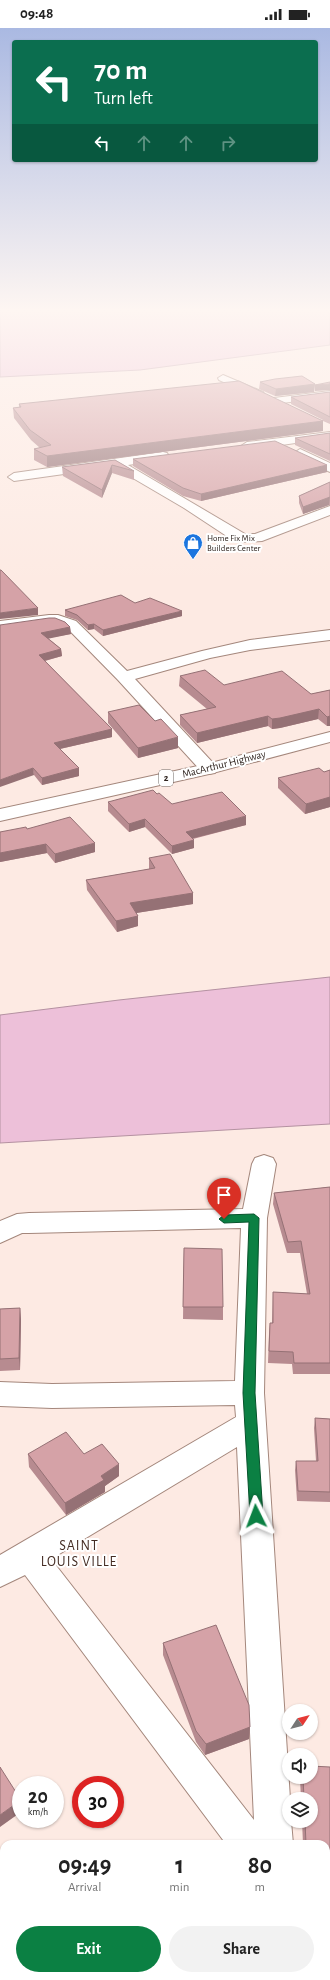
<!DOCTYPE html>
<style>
:root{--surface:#fff;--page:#f2f2f2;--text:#222;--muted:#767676;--accent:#0b8043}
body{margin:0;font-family:"Alegreya Sans",sans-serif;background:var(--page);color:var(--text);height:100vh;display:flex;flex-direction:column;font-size:15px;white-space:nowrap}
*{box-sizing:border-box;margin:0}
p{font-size:13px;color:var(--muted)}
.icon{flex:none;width:22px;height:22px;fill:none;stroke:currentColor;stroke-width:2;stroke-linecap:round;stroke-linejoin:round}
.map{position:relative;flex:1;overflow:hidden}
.sheet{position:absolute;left:0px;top:1812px;width:330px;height:140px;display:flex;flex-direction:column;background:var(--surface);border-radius:12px 12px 0 0;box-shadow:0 1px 3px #0004}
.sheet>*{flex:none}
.top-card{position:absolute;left:12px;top:12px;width:306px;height:122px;border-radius:4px;box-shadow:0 1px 3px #0004;background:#0b6e4f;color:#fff;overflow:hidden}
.needle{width:26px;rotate:54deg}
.fabs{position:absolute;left:282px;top:1676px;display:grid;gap:8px}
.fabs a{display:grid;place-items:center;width:36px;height:36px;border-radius:50%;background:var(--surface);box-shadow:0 1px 3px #0004;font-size:20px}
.speed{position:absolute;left:12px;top:1748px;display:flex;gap:8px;font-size:20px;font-weight:700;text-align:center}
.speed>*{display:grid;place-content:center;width:52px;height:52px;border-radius:50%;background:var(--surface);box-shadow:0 1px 3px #0004;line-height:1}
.speed small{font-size:10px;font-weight:400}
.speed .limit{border:6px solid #d22;background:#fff;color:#111}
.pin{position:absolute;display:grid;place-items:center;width:34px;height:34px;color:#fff;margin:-41px -17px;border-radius:50% 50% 50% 0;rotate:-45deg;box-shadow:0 0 4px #0007}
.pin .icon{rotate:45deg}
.me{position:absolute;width:44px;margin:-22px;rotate:357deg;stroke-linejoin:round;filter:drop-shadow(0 0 3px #0008)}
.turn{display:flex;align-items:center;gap:14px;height:84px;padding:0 16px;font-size:18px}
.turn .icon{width:52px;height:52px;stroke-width:2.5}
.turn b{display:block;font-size:28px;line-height:34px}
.lanes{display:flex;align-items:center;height:38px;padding:0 16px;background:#0003;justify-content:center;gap:20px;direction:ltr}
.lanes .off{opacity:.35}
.eta{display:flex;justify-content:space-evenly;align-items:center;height:68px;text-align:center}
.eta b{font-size:24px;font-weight:600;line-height:28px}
.cta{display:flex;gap:8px;margin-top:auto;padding:8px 16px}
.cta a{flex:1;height:46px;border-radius:24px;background:var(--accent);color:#fff;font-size:16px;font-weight:600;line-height:46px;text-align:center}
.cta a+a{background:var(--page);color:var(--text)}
.status{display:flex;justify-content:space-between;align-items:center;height:28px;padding:0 20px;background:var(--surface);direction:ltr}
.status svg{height:11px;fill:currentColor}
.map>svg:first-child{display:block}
</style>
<div class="status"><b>09:48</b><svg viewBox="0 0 49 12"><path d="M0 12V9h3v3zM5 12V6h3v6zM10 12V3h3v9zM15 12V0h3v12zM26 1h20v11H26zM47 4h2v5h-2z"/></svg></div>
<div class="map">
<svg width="330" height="1952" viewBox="0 0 330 1952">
<rect width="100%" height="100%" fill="#fdeae3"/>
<path fill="#edc0d9" stroke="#b491a1" d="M0 281H330V317L140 342 0 349Z
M330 949V1096L0 1115V987L119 972Z"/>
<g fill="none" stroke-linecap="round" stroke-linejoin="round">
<defs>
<path id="minor" d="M223 347 263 364 264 366 259 369 255 368 219 352 218 350Z
M330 363V369L274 376 269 373 274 370Z
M330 404V410L247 422 241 418 247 414Z
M300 421 330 435V444L296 428 294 425Z
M163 424 167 425 169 428 167 431 128 437 245 506H255L330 478V487L262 513 243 514 225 507 184 480 114 439 14 453 8 449 14 445Z
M49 587H58L76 593 127 643 202 623 250 612 330 602V612L250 622 210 630 135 651 215 737 218 741 215 745 209 746 203 745 118 652 66 599 56 595H49L0 603V593Z
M264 1127 273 1130 276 1136 267 1190 264 1365 290 1771 289 1793H291L293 1816H226L25 1547 0 1559V1527L236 1389 235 1377 52 1380 0 1378V1354L52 1356 235 1353 241 1200 29 1205H22L0 1215V1193L17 1186 29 1185 243 1181 252 1136 255 1130ZM237 1419 254 1792 51 1531Z
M326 1919 330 1921V1952H312L310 1948H326Z
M0 1928 4 1930V1948H21L23 1952H0Z"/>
<path id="highway" d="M330 704V714L209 746 0 793V781L207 736Z"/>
</defs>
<use href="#minor" stroke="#a4877c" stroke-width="2"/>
<use href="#highway" stroke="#a4877c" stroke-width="2"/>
<use href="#minor" fill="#fff" fill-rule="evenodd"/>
<use href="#highway" fill="#fff" fill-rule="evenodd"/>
</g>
<path fill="#b78b90" d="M260 354 315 356 314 364 275 368 259 361Z
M330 364V396L323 393V403L47 439 34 432V421L40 420 31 412 14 390 13 380 19 379V376L323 392 291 376V369Z
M330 405V433L295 417V410Z
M133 431 327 437V444L201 473 183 468 133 438Z
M115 432 134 443V452L112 445 102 470 63 448 62 439Z
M330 454V477H329L303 486 299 475V468Z
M135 575 182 588 103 608 94 601 88 602 77 592 65 588V582Z
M0 597 70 599 71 606 48 610 61 621 62 628 45 633 112 701V709L60 721 79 740V748L42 757 34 747Z
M180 648 224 657 311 666 330 662V698H327L318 691 280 700 272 701 268 698 197 715 180 697V687L207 681 179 658Z
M108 684 178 720 138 730 108 695Z
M330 742V779L305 786 278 760V750L324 744Z
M157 766 172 776 246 797 193 811 194 820 172 826 145 799 129 804 108 783V774Z
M27 801 95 824 55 835 47 825 0 834V804Z
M149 830 193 865V876L136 885 138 888V898L117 904 87 862 86 852 149 841Z
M330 1159V1346H293L292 1336 268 1335 269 1306 270 1295H272L273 1264 307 1266 300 1225H287L273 1176 274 1165Z
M184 1220 223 1279V1292L183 1291Z
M20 1280 21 1292 20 1342 0 1343V1281Z
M315 1390 330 1391V1474L297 1473 295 1442 296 1433H316L314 1400Z
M28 1426H84L119 1448 105 1458V1464L66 1487 29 1439Z
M163 1615 250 1699 249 1711 205 1727 196 1714 163 1627Z
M330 1739V1863L326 1862V1816H303L302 1793H311V1771H301L300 1751 301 1749H311Z
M65 1948H82L77 1952H68Z"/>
<path fill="#957175" d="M315 356 314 364 275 368 276 361Z
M330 356V362L315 363V357Z
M323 393V403L47 439V428Z
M112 437V445L102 470V462Z
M327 437V444L201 473V466Z
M330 469 329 477 303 486V479Z
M38 580V587L0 591V585Z
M182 583V588L103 608V602Z
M94 596V601L88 602V597Z
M70 599 71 606 42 612 41 605Z
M61 621 62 628 40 634 39 627Z
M319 681 318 691 280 700 272 701V691Z
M268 688V698L197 715V705Z
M330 688V698H327V689Z
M112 701V709L55 722 54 715Z
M178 709V720L138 730V720Z
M33 740 34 747 0 759V752Z
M79 740V748L42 757V750Z
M330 769V779L305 786 306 776Z
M246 788V797L186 812V804Z
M145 791V799L129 804V796Z
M194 812V820L172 826V818Z
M95 815V824L55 835V826Z
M46 816 47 825 0 834V825Z
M193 865V876L130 886V875Z
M138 888V898L117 904 116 893Z
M20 1280 21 1292 20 1342 19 1330Z
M119 1436V1448L105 1458V1464L66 1487 65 1475 101 1448Z
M250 1699 249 1711 205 1727 206 1716Z
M21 1772V1784L0 1799V1787Z
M70 1948H82L77 1952H70Z"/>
<path fill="#d5a2a7" stroke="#957175" d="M302 348 315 356 276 361 260 354 275 351Z
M239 353 323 393 47 428 34 421 51 417 30 402 13 380 21 379 19 376Z
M330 354V356L315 357Z
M330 364V389L291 369Z
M330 405V426L295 410Z
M275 413 327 437 201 466 183 460 133 431Z
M115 432 134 443 112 437 102 462 62 439Z
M330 454V469L303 479 299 468Z
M0 542H1L38 580 0 585Z
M121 567 135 575 150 570 182 583 103 602 94 596 88 597 77 587 65 582Z
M49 590H55L65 594 70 599 41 605 61 621 39 627 112 701 54 715 79 740 42 750 33 740 0 752V597Z
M205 642 224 657 282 643 311 666 330 662V688L327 689 319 681 280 690 272 691 268 688 197 705 180 687 216 679 180 648Z
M139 677 155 693 161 691 178 709 138 720 108 684Z
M319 740 324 744 330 742V769L306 776 278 750Z
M153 762 157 766 159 765 172 776 222 764 246 788 186 804 194 812 172 818 145 791 129 796 108 774Z
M70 789 95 815 55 826 46 816 0 825V804L26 799 27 801Z
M170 826 193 865 130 875 138 888 116 893 86 852 155 840 149 830Z
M330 1159V1335H294L293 1324 269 1323 270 1295H273V1264L310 1266 301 1213 288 1214 274 1165Z
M184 1220 222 1221 223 1279H183Z
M20 1280 19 1330 0 1331V1281Z
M315 1390 330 1391V1464L298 1463 296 1433H318Z
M66 1404 84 1426 102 1416 119 1436 101 1448 104 1452 65 1475 28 1426Z
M216 1597 249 1677 250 1699 206 1716 196 1703 163 1615Z
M311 1738 330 1739V1850H326V1816H306L305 1793H311V1771H304L303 1749H311Z
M0 1739 21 1772 0 1787Z
M145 1948H227L230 1952H140Z"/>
<linearGradient id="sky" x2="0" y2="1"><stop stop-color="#aab9e2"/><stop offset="0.51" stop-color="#fef6f2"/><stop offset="1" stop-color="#fef6f2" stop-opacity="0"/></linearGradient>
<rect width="330" height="554" fill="url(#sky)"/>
<path fill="#0b8043" stroke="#07532c" d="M254 1186 259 1190 255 1365 263 1488 261 1493 256 1494 252 1493 250 1488 243 1365 249 1194 224 1195 219 1191 224 1187Z"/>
<defs>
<symbol id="shop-pin" viewBox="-11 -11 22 30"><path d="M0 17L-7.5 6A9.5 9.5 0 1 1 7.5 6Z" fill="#1b75df" stroke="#fff"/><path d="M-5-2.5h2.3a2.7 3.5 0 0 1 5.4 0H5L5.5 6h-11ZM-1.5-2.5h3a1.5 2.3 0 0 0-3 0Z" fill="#fff"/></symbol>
</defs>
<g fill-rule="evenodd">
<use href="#shop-pin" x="182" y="504" width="22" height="30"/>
</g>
<g text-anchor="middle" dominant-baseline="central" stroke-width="4" stroke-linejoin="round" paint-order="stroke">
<g font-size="9" fill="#2f241f" stroke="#fff" text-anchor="start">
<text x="207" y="510">Home Fix Mix<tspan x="207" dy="10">Builders Center</tspan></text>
</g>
<rect fill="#fff" stroke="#6d6662" stroke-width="1" x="159" y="742" width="14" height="16" rx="3"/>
<g font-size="10" font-weight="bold" fill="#2f241f">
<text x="166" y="750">2</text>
</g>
<g font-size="11" fill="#2f241f" stroke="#fff">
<text transform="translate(224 736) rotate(-14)">MacArthur Highway</text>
</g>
<g font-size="14" letter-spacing="1" fill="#452d24" stroke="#fff">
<text x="79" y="1518">SAINT<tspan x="79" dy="16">LOUIS VILLE</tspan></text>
</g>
</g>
</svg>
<div class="fabs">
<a><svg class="needle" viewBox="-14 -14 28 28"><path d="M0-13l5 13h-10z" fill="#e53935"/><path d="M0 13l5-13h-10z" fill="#767676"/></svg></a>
<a><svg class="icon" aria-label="sound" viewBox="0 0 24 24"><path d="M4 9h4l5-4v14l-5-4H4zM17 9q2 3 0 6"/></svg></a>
<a><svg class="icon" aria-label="layers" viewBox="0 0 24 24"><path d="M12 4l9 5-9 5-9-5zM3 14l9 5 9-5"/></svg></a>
</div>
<div class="speed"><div>20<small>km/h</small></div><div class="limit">30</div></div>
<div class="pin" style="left:224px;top:1191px;background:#d93025"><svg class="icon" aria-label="arrive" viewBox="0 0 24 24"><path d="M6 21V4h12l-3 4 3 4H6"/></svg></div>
<svg class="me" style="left:256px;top:1488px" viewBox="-20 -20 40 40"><path d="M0-17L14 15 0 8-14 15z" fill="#0b8043" stroke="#fff" stroke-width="4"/></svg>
<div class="top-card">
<div class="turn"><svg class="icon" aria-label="left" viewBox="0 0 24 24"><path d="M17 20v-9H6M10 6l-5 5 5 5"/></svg><div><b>70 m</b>Turn left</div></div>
<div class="lanes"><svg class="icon" aria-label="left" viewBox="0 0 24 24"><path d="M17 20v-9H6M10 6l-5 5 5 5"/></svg><svg class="icon off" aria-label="ahead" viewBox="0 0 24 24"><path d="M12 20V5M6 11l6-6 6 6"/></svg><svg class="icon off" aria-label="ahead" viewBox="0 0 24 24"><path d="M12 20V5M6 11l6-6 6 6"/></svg><svg class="icon off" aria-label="right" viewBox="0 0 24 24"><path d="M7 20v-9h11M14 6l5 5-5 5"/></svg></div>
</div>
<section class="sheet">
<div class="eta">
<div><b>09:49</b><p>Arrival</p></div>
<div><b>1</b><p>min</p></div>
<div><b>80</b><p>m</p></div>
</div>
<div class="cta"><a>Exit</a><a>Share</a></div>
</section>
</div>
